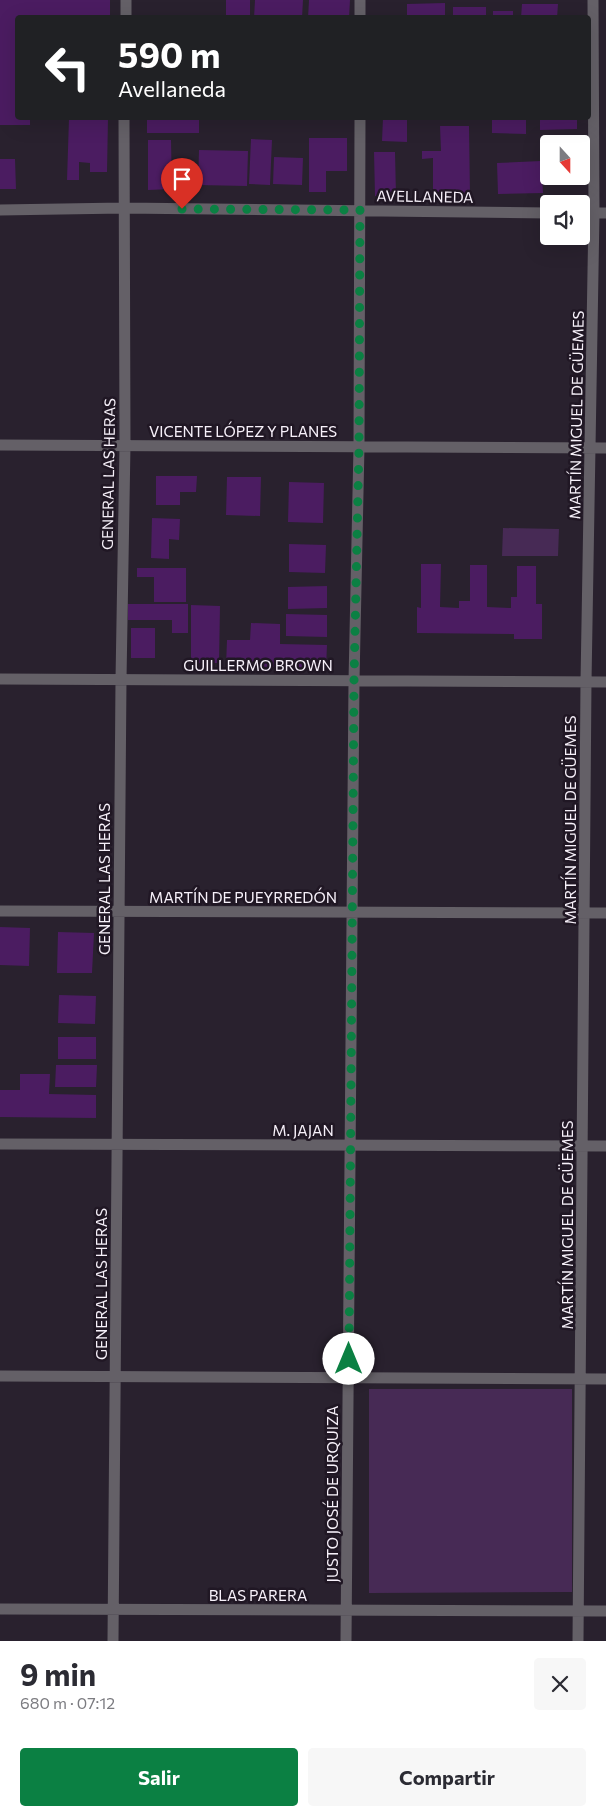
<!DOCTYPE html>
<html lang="es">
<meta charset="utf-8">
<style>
:root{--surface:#fff;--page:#f7f7f7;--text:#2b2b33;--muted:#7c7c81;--accent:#0b8043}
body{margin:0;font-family:Commissioner,sans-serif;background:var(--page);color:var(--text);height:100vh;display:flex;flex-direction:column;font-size:19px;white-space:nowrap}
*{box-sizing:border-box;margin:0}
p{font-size:16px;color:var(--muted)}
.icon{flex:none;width:28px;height:28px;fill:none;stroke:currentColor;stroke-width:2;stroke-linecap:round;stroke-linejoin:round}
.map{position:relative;height:1641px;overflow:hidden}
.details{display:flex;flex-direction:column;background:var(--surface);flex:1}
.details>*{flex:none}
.guide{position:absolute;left:15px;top:15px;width:576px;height:105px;border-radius:5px;box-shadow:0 5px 20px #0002;background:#202124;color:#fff;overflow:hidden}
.needle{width:32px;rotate:159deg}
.buttons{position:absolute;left:540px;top:135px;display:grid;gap:10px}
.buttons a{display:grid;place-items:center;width:50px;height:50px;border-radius:5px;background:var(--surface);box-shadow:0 5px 20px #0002;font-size:25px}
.pin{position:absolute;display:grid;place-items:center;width:42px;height:42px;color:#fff;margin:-51px -21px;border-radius:50% 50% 50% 0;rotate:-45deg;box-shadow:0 0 5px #0007}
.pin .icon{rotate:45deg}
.me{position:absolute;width:55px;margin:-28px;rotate:0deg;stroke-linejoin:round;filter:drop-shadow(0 0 4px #0008)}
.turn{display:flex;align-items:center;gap:18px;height:105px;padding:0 20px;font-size:22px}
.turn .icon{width:65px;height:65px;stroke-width:2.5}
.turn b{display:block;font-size:35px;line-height:42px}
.round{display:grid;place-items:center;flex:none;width:52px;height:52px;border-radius:5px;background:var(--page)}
.headline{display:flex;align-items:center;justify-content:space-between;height:85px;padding:0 20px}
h1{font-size:30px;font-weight:700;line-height:38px}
.cta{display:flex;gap:10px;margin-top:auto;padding:10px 20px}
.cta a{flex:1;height:58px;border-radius:5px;background:var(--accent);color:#fff;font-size:20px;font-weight:700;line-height:58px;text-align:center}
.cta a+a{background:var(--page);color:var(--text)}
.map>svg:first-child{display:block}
</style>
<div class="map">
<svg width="606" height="1641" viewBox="0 0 606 1641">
<rect width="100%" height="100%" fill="#29212e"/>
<path fill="#472a55" d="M503 528 559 529 558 556H502Z
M369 1389H572V1592L369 1593Z"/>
<path fill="#4b1c61" d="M0 0H110V18H18V118H30V125H0Z
M226 0H250V18H226Z
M255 0H303L302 18H254Z
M309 0H350L349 18H308Z
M445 3V18H407V4Z
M522 4H558L557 18H521Z
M453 7H486V18H453Z
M493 11H513V18H493Z
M69 118H108L107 172H90V163L79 162V180H67Z
M147 118H199V133H147Z
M383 118H407V142L382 141Z
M492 118H526V134L492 133Z
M540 118H577V129L540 130Z
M440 126H469L470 195 433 196V158L422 159V151H441Z
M309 138H347V171H326V192H309Z
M251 139 272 140 270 185 249 184Z
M148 140H171L172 189 148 190Z
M199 150 248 151 247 186 198 185Z
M374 152H395L396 195 375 196Z
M274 157 303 158 302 185 273 184Z
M0 159H15L16 189H0Z
M541 161 543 193 498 194 497 163Z
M156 476H197L196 492H180V505H156Z
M227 477H261L260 516 226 515Z
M289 482 324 483 323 523 288 522Z
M152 518 180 519 179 540 169 539V559L151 558Z
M289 544 326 545 325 573 289 572Z
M421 564H441L440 607 459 608V601H470V565H487V607L511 608V597H517V566H536V604H542V639H514V634L417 633V607L421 608Z
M137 568H186V602H154V577H137Z
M327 586V608L288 609V587Z
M128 604H188V633H172V620H128Z
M191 605 220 606 219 663H191Z
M286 614 327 615V637L286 636Z
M251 623 280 624V644L327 645 326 668 226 666 227 640H250Z
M131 628H155V658H131Z
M0 927 30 928 29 966 0 965Z
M58 932 94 933 92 973H57Z
M59 995 96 996 95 1024 58 1023Z
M58 1037H96V1059H58Z
M56 1065H97L96 1087H55Z
M20 1074H50L49 1094 96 1095V1118L0 1117V1090H20Z"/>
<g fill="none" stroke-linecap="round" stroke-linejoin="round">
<path stroke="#646067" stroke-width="11" d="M126 18V0
M360 18V0
M0 210 123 208 549 213
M581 213H606
M0 445 606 448
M0 679 606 682
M0 911 606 913
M0 1144 606 1146
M0 1376 606 1379
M0 1609 606 1611
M113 1641 121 680 125 445 124 118
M346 1641 354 681 359 446 360 118
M578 1641 586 682 594 213 593 0"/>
</g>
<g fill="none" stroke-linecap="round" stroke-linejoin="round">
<path stroke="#0b8043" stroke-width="9" stroke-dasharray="0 16.2" d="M182 209 360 210 359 446 354 681 349 1359"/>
</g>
<g text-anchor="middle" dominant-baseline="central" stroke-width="5" stroke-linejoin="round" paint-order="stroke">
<g font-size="15" fill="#f7f1fa" stroke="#201724">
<text transform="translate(425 196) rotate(1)">AVELLANEDA</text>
<text transform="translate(576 415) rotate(-89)">MARTÍN MIGUEL DE GÜEMES</text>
<text x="243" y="431">VICENTE LÓPEZ Y PLANES</text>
<text transform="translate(108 474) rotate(-89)">GENERAL LAS HERAS</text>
<text x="258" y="665">GUILLERMO BROWN</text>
<text transform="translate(570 820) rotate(-90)">MARTÍN MIGUEL DE GÜEMES</text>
<text transform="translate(104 879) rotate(-90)">GENERAL LAS HERAS</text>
<text x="243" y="897">MARTÍN DE PUEYRREDÓN</text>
<text x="303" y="1130">M. JAJAN</text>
<text transform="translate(567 1225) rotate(-90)">MARTÍN MIGUEL DE GÜEMES</text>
<text transform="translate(101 1284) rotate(-90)">GENERAL LAS HERAS</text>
<text transform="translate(332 1494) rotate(-90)">JUSTO JOSÉ DE URQUIZA</text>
<text x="258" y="1595">BLAS PARERA</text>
</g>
</g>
</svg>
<div class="buttons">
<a><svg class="needle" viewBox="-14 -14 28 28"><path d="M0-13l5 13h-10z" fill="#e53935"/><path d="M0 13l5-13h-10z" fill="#7c7c81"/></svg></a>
<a><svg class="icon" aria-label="sound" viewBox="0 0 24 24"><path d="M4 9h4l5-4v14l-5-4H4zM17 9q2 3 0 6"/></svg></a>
</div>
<div class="pin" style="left:182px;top:209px;background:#d93025"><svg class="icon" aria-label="arrive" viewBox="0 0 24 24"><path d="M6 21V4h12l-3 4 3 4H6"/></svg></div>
<svg class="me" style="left:349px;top:1359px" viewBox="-20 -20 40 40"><circle r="19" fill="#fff"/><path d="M0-13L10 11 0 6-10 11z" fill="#0b8043"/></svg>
<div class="guide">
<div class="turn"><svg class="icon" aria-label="left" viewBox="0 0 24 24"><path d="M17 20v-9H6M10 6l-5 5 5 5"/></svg><div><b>590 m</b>Avellaneda</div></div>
</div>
</div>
<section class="details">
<div class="headline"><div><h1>9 min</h1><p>680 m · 07:12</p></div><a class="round"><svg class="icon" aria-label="close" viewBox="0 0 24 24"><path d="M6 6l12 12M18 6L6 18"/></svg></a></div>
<div class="cta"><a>Salir</a><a>Compartir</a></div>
</section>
